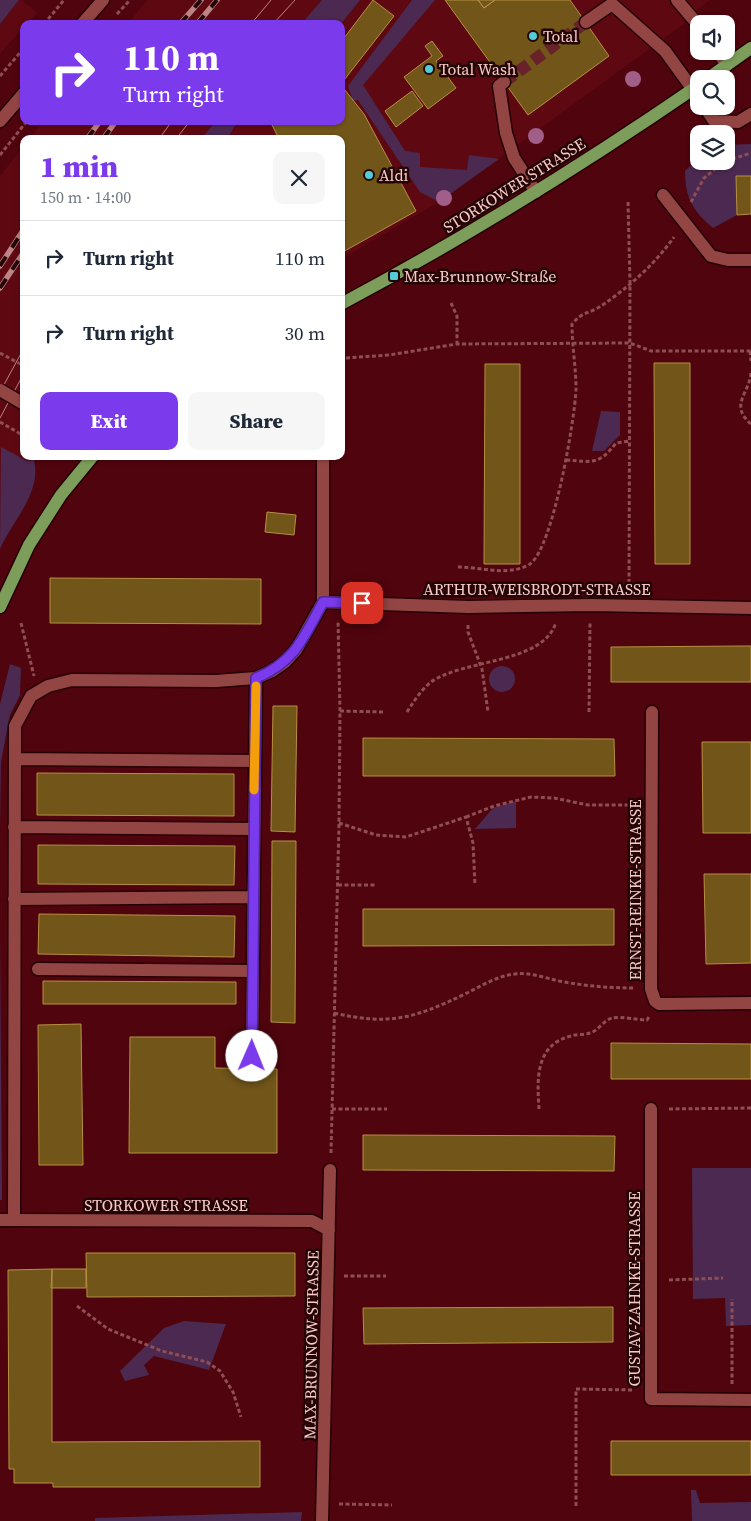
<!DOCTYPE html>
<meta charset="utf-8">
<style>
:root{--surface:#fff;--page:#f6f6f7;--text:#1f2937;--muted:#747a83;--line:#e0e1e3;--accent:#7c3aed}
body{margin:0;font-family:"Source Serif 4",serif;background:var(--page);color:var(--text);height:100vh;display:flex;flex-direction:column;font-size:19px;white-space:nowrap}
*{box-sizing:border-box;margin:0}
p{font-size:16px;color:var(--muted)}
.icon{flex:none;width:28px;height:28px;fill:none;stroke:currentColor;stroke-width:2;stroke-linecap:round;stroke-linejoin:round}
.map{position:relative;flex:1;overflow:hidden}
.drawer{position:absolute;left:20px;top:135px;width:325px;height:325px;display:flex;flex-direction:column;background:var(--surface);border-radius:10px;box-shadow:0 1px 4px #0004}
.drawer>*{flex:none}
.banner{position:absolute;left:20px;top:20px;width:325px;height:105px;border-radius:10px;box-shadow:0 1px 4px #0004;background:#7c3aed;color:#fff;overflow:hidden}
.controls{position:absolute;left:690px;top:15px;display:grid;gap:10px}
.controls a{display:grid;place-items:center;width:45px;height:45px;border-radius:10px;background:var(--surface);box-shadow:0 1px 4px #0004;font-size:25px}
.pin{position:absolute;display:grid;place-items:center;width:42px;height:42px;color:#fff;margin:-21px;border-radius:10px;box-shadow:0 2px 8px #0006}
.me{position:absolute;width:55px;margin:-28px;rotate:1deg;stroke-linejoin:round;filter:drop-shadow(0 0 4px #0008)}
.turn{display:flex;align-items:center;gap:18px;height:105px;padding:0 20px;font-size:22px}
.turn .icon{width:65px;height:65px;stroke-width:2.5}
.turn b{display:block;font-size:35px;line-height:42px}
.round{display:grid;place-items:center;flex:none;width:52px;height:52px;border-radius:10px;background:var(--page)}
.summary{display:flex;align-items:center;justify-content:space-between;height:85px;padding:0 20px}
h1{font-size:30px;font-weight:800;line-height:38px;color:var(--accent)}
.primary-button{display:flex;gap:10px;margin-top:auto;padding:10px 20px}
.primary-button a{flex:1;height:58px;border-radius:10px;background:var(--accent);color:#fff;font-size:20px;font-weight:800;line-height:58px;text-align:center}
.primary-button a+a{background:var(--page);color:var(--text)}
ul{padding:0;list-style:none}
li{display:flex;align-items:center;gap:15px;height:75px;padding:0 20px;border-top:1px solid var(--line)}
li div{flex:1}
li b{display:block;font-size:19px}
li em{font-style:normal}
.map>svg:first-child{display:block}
</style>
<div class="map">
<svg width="751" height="1521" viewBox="0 0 751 1521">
<rect width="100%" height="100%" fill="#50040d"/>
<path fill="#5e0912" d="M19 0H22L37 13 27 24H24V27L0 54V24Z
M148 0H322L301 24H127Z
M360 0H710L683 20 685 23 439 202 341 259V139H227L235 126 241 121H341V24Z
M43 121H216L201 139H29Z
M24 146V456H30L23 491 0 542V176Z"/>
<path fill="#4b2950" d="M0 0H19L0 24Z
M322 0H360L341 24H301Z
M412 0H435L363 85 405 151 420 153V167L467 170 469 155 499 159 439 202 420 192 358 100 353 101 348 86Z
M216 121H241L235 126 227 139H201Z
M751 144V176H737V215L713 228C693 211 685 198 685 171L699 158V161H726V145Z
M601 411 620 412V435L604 451H592Z
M1 447 27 461 34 460C42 493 12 521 0 549Z
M10 664 21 668 20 695 10 715 1 762 0 829V704Z
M489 679a13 13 0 1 1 26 0a13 13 0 1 1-26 0Z
M516 801V828L475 829 493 808Z
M0 930 2 1200H0Z
M692 1168H751V1325L726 1326 725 1298 693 1299Z
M184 1321 226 1324 209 1370 154 1356 144 1365 149 1375 125 1381 120 1371 164 1328Z
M691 1490H696L700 1503 751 1502V1521H692Z
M302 1512 301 1521H95V1518Z"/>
<path fill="#715519" stroke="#b69043" d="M373 0 394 16 341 84V42Z
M445 0H478L484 8 495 0H570L609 56 528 115Z
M478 0H495L484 8Z
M432 41 443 56 436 61 456 88 428 109 404 77 432 56 425 46Z
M341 85 364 114 416 211 341 253V139H279L270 121H341Z
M412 91 423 106 396 127 385 111Z
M736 176H751V214L737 215Z
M654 363H690V564H655Z
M485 364H520V564H484Z
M267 512 296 515 294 535 265 532Z
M50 578 261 579V624L50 623Z
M742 646H751V682H611V647Z
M273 706H297L295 832 271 831Z
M363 738 614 739 615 776H363Z
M702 742H751V833H703Z
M37 773 234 774V816L37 815Z
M272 841H296L295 1023 271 1022Z
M38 845 235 846 234 885 38 884Z
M704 874H751V963L706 964Z
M363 909H614V945L363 946Z
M39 914 235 916 234 957 38 954Z
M43 981 236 982V1004H43Z
M81 1024 83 1165H39L38 1025Z
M130 1037H215V1068L277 1069V1153H129Z
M611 1043 751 1044V1079H611Z
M363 1135 615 1136 614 1171 363 1170Z
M86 1253H295V1296L87 1297Z
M52 1269V1442L260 1441V1487H53V1483H14V1469H9L8 1270Z
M52 1269H86V1288H51Z
M613 1307V1342L364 1344 363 1308Z
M611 1441H751V1475H611Z"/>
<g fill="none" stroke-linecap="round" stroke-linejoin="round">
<path stroke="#692229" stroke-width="12" stroke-dasharray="12 6" stroke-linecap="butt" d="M504 82 586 22"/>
<defs>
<path id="minor" d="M677 0 699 26
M586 22 612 4 665 51 699 98
M82 24 103 0
M717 51 727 65
M504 82 499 86 506 133 514 158 536 192
M704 106 714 121 738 122 751 114
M0 121 24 93
M663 195 711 256 728 260H751
M323 602 468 607 591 605 751 608
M652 712 651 989 655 1001 659 1004 751 1003
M15 759 255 761
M14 827 254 829
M14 899 253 897
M38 969 253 971
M252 1056 256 678
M651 1109V1399L751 1400
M0 1220 312 1221 329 1230
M14 1220 15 726 31 696 48 686 72 680 216 681 256 678 272 671 285 662 296 650 323 602V456
M322 1521 330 1170"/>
<path id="major" d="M707 79 751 48
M341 304C465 238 584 164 699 85
M0 607 29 545 61 495 93 456"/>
</defs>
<use href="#minor" stroke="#260204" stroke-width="15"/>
<use href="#major" stroke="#260204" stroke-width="15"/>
<path stroke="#8f4e53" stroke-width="3" stroke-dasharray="4 2.5" stroke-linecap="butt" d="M117 14 130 0
M44 24 64 0
M0 76 24 48
M0 155 27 121
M726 161 751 153
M628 202 630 282 629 589
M691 202 704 178 725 161
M451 303 457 316V344
M750 351 751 361
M346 358 389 355 457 344 630 343 651 351H751
M751 373C749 394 729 405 751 424
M0 422 24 436
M566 460C593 462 599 465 616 443L629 441
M458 567C481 567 509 577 530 564 553 548 575 419 576 389 576 367 572 346 572 324 583 311 589 314 601 306 628 288 656 263 674 237
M21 623 34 676
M468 625V632L482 669 488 712
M340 711 383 712
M407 712C414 701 421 690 431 682 463 659 544 664 556 622
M589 712 590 623
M466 817 494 806 531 797 554 798 588 805H634
M339 823 376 835 406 837 466 817 473 843 475 885
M338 885H377
M334 1013C390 1026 415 1018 465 994 481 986 497 976 515 974 530 972 545 978 559 981 585 986 609 988 635 988
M332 1109H387
M539 1109C537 1079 535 1045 571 1036 577 1034 584 1035 590 1033 598 1031 604 1020 612 1018 621 1016 637 1020 647 1020L649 1017
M669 1109 751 1108
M331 1153 339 823 340 711 338 620
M344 1276H386
M669 1280 723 1278
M77 1306 108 1329 162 1351 207 1362 220 1371 233 1392 241 1417
M732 1384V1299
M339 1504 392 1505
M576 1506V1389L634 1390"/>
<use href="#minor" stroke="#934544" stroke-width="12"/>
<use href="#major" stroke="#7d9e5a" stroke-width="12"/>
<path stroke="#bd8485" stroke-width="1" d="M251 24 271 0
M273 24 295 0
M159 139 172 121
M176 139 190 121
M0 392 24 348
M0 418 24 373"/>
<defs>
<path id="rail" d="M180 24 201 0
M197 24 217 0
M87 139 100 121
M103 139 116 121
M0 266 24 229
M0 288 24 252"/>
</defs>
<use href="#rail" stroke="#bd8485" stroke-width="5.5"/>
<use href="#rail" stroke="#230506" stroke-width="4" stroke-dasharray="11" stroke-linecap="butt"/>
<defs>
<path id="minor-bridge" d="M0 390 24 404"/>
</defs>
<use href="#minor-bridge" stroke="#260204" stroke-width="15" stroke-linecap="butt"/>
<path stroke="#8f4e53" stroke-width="3" stroke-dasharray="4 2.5" stroke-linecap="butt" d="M0 353 24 366"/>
<use href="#minor-bridge" stroke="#934544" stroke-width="12"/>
</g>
<g fill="#a15e88">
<circle cx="633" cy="79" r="8"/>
<circle cx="536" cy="136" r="8"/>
<circle cx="444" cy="198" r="8"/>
</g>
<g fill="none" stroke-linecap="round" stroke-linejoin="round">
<defs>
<path id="route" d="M252 1056 256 678C295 662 304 637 323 602L362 603"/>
</defs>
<use href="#route" stroke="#51269a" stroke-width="12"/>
<use href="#route" stroke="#7c3aed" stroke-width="9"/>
<path stroke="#f59e0b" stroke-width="9" d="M254 790 256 686"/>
</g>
<g fill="#52ccd6" stroke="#230506" stroke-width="2">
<circle cx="533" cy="36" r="5"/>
<circle cx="429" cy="69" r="5"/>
<circle cx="369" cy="175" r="5"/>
<rect x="389" y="271" width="10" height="10" rx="2.5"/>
</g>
<g text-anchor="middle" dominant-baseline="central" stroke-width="5" stroke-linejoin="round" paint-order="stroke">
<g font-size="16" fill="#f8cac7" stroke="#230506" text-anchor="start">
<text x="543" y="36">Total</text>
<text x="439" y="69">Total Wash</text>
<text x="379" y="175">Aldi</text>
<text x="404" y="276">Max-Brunnow-Straße</text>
</g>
<g font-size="16" fill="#f8cac7" stroke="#230506">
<text transform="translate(514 185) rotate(-32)">STORKOWER STRASSE</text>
<text x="537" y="589">ARTHUR-WEISBRODT-STRASSE</text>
<text transform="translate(635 890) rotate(-90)">ERNST-REINKE-STRASSE</text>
<text x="166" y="1205">STORKOWER STRASSE</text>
<text transform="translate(634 1289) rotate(-90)">GUSTAV-ZAHNKE-STRASSE</text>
<text transform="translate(311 1345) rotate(-89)">MAX-BRUNNOW-STRASSE</text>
</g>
</g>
</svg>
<div class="controls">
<a><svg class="icon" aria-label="sound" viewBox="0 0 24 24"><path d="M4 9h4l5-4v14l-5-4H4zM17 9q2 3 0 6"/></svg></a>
<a><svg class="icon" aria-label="search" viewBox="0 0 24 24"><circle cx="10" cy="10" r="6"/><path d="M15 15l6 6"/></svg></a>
<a><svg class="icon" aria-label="layers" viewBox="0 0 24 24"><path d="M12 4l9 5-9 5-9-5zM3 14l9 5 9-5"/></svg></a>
</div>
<div class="pin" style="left:362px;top:603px;background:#d93025"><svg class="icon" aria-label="arrive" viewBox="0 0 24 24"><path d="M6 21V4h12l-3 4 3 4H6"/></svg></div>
<svg class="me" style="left:252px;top:1056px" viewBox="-20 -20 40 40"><circle r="19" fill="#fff"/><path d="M0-13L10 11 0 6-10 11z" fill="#7c3aed"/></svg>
<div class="banner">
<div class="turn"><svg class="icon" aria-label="right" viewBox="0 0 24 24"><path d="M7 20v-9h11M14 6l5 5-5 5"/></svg><div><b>110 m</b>Turn right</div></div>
</div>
<section class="drawer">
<div class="summary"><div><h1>1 min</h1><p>150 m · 14:00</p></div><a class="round"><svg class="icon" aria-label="close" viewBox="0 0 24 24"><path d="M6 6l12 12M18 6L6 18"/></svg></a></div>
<ul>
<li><svg class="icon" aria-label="right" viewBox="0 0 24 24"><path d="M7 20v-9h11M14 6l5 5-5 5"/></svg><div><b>Turn right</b></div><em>110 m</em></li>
<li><svg class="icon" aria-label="right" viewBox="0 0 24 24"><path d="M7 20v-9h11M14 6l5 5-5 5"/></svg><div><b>Turn right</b></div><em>30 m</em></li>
</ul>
<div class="primary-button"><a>Exit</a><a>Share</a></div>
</section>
</div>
